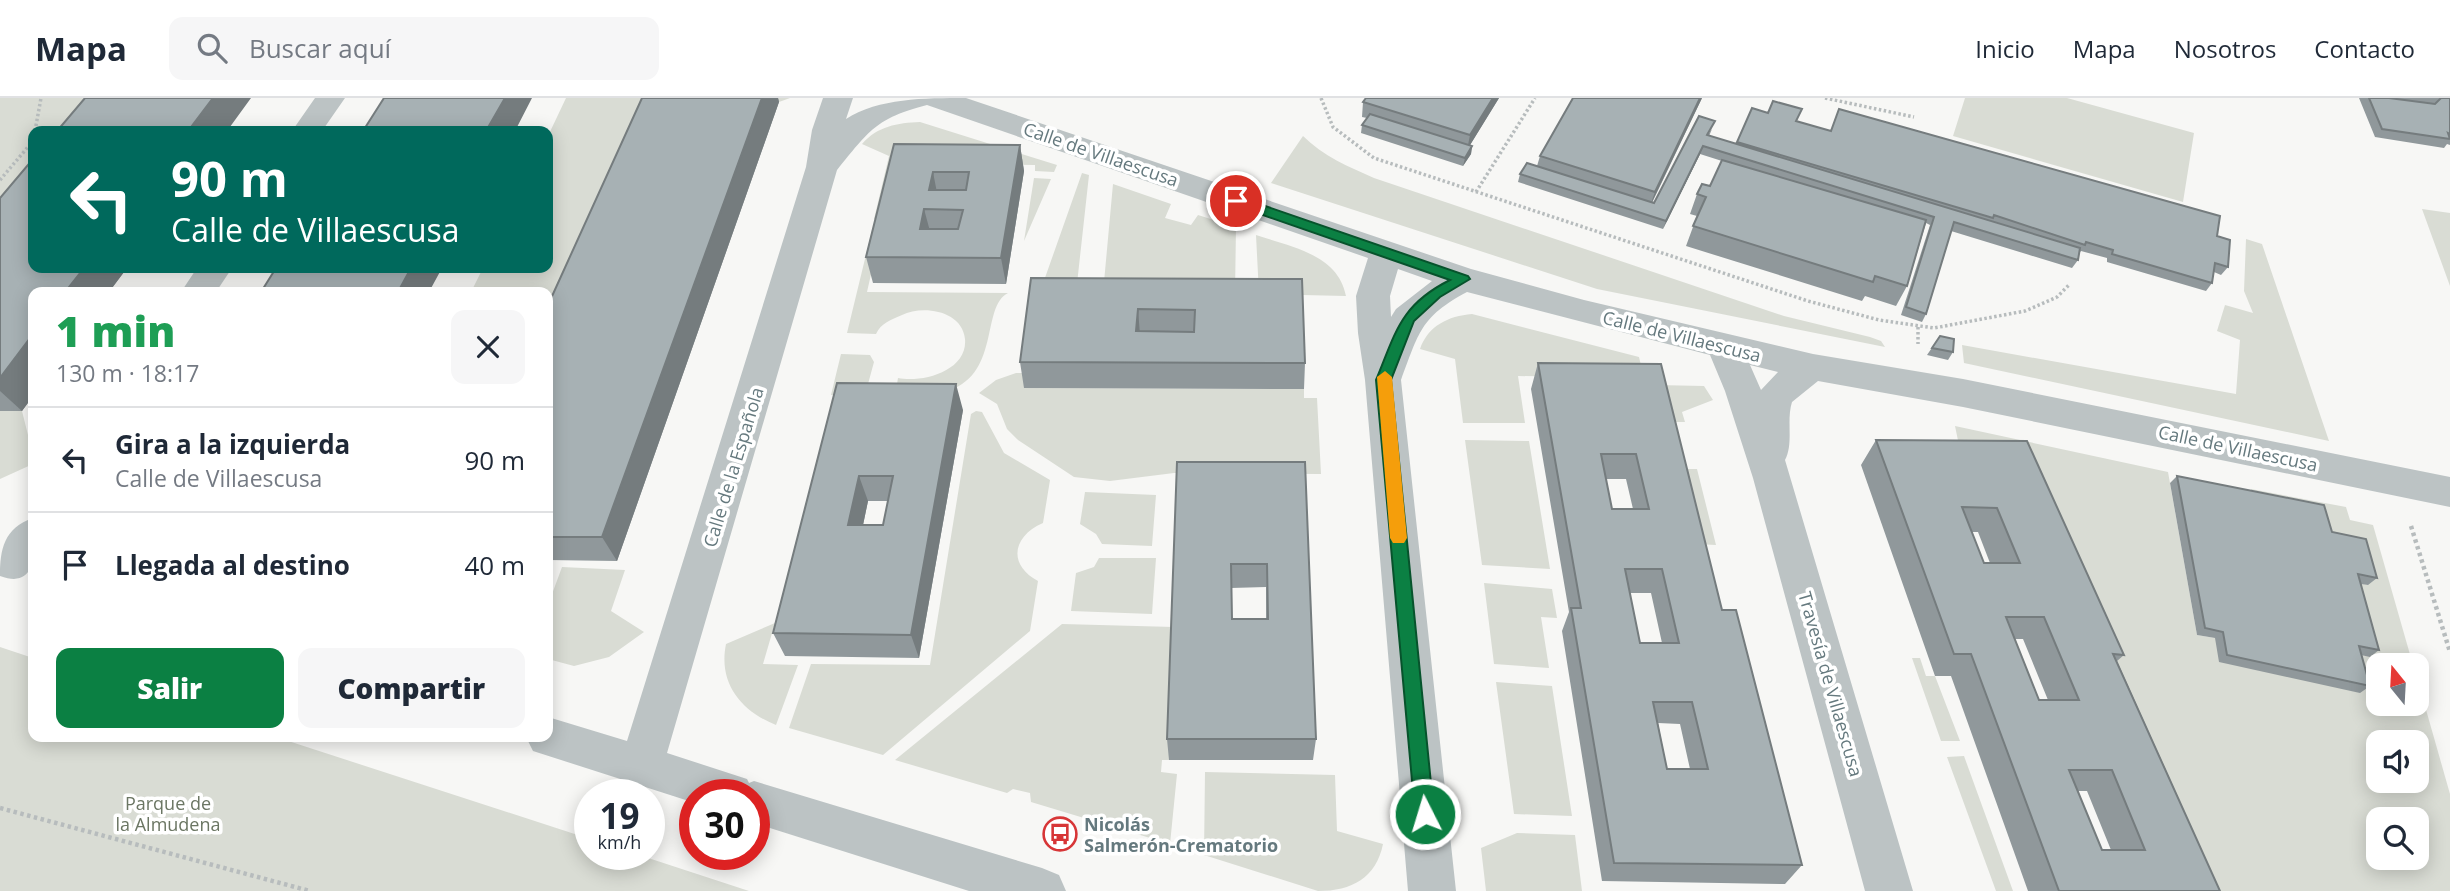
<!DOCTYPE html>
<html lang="es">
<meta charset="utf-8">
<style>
:root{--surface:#fff;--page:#f6f6f7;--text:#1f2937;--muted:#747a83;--line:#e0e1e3;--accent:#0b8043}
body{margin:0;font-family:"Open Sans",sans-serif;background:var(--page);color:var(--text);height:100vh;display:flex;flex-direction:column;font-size:26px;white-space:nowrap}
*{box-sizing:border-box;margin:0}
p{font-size:23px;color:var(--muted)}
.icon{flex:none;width:38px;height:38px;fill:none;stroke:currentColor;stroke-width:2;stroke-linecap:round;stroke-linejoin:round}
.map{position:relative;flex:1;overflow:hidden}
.drawer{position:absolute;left:28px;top:189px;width:525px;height:455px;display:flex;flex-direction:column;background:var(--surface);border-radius:14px;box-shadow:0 4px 18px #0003}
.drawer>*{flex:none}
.top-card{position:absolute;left:28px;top:28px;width:525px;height:147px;border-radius:14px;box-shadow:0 4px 18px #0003;background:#00695c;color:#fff;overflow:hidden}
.needle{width:46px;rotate:342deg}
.controls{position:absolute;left:2366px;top:555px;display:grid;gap:14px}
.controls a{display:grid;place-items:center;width:63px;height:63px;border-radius:14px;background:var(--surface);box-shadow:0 4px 18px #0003;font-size:35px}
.speed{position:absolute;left:574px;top:681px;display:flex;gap:14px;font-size:35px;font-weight:700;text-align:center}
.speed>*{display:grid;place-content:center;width:91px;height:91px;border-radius:50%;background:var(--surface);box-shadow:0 4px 18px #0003;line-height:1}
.speed small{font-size:18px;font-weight:400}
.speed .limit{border:10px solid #d22;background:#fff;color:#111}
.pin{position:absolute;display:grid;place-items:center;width:60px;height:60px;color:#fff;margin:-30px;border:4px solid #fff;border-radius:50%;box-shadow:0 2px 7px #0007}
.me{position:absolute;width:77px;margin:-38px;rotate:355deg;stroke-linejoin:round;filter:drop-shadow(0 0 5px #0008)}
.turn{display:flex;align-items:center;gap:24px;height:147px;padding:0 28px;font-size:32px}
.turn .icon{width:91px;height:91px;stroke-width:2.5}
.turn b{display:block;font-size:49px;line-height:60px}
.round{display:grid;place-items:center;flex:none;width:74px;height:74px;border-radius:14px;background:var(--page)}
.headline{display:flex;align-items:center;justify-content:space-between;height:119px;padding:0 28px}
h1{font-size:42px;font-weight:800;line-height:52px;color:#1e9e55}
.cta{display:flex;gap:14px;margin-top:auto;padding:14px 28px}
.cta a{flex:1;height:80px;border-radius:14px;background:var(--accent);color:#fff;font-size:28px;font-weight:800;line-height:80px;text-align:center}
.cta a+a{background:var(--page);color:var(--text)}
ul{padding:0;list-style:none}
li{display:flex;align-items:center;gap:21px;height:105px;padding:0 28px;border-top:2px solid var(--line)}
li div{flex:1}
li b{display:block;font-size:26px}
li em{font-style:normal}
header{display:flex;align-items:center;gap:42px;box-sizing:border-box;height:98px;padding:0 35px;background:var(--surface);border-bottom:2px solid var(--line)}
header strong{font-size:33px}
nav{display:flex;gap:38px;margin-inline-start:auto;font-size:24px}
.search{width:490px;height:63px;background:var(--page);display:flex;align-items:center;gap:18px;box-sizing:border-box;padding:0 24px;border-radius:14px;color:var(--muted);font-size:26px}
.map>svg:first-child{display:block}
</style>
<header>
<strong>Mapa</strong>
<div class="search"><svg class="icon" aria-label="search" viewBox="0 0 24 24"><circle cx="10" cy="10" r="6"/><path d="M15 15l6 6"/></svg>Buscar aquí</div>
<nav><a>Inicio</a><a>Mapa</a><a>Nosotros</a><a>Contacto</a></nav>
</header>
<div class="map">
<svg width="2450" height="793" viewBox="0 0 2450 793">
<rect width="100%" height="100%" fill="#f7f7f5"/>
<path fill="#d9dcd4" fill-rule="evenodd" d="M0 0H92L64 33H33V71L0 111Z
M566 0H790L779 4 548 266V194H471L483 170H548V38Z
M1965 0H2067L2194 35 2183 104 1953 38Z
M920 24 1057 67 1054 74 1035 73V67L898 66 883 122 874 121 889 58 862 46C878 28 897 25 920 24Z
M1303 38C1323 58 1349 69 1374 80L1784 218 1870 239 1881 243 1885 249 1597 191 1271 85Z
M1082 75 1089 77 1076 195 1040 194Z
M1034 80 1051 81 1024 143Z
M1113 86 1171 106 1165 120 1191 127 1198 117 1236 129 1235 196 1103 195Z
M2422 111 2450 115V188Z
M872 132H881L867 194 1008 195C980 209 1002 279 944 294 929 298 910 297 895 298L898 280C922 285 968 273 965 241 962 212 922 207 902 217 891 222 881 225 876 236L847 235Z
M1256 137C1291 149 1338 156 1346 198L1259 196Z
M2246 141 2262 146 2329 343 1964 265 1962 247 2236 296 2240 242 2217 233 2225 207 2253 215 2244 193Z
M1472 216 1639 259 1644 280 1518 278 1525 325H1463L1455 261 1420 251C1428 228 1448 218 1472 216Z
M841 256 870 257 874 264 865 297H831Z
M1016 275H1026L1025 290 1304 291V300H1317L1321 376 1174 375 1110 383 1074 379 1018 342 1007 331 997 306 979 295 996 282Z
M1656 287 1704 288 1713 302 1682 314 1685 324H1666Z
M0 313H22L29 341 33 342V366L0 381Z
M976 313 982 314 1004 355 1050 382 1043 425C1013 438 1007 466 1038 483L1030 533 883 657 789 630 811 566 930 567 970 322 971 316Z
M1955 328 2168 374 2197 537 2215 540 2349 483 2368 487 2254 402 2251 391 2346 409 2350 422 2373 427 2413 567H2378V606H2417V580L2450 696V793H2198L1961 357ZM2378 644H2417V682H2378ZM2378 721H2417V760H2378Z
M1465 342 1529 343 1550 471 1482 467Z
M1678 371H1697L1716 447 1696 446Z
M1085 394 1156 397 1152 448 1102 446 1096 436 1080 426Z
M1099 460H1156L1152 516 1071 513 1076 475 1094 469Z
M562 469 625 472 611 513 644 534 609 559 574 568 548 561V507Z
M1484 485 1552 491 1557 520 1541 519 1549 570 1494 566Z
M775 525 763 566 798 567 776 627C741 613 718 585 726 546Z
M1062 526 1174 529 1169 662H1162L1161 674 1177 676 1170 746 1031 704 1030 695 1013 691 1007 695 895 662Z
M0 549 33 560V639H276L590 741V756H636L749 793H0Z
M1912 560H1920L1926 578H1935L1960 643H1941Z
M1496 584 1552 588 1572 718 1514 716Z
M1964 658 2013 793H1996L1947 659Z
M1205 674 1335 677 1337 733 1383 746C1376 780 1352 793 1318 793L1204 757Z
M1517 735 1575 737 1582 793H1486L1481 750Z"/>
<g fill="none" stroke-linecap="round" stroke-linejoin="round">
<path stroke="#b7bcbd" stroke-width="3.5" stroke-dasharray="2.5 2.5" stroke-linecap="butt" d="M1321 0 1333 29 1374 60 1808 203 1879 222 1934 230 2025 213 2057 199 2069 187
M1825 0 1914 19
M35 33 41 0
M0 82 33 43
M1476 94 1535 0
M1918 229V246"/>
<path stroke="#b7bcbd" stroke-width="4.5" stroke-dasharray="3.5 3.5" stroke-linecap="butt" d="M2411 428 2450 554
M0 710 310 793"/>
<path fill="#bcc3c4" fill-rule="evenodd" d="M315 0H345L322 33H292Z
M823 0H853L846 21C879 0 924 0 966 0L1471 171 1584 202 1813 256 1963 281 2450 379V409L1963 309 1818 283 1792 304C1786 323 1794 345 1785 362L1913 793H1865L1753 380 1725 293 1710 257 1467 194C1420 219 1419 235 1401 282L1456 793H1408L1365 282 1358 235 1356 198 1368 160 927 7C876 20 869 33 837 72L667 655 747 681 749 685 754 683 1042 770 1059 777 1066 793H969L754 725V696H695V705L533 653 526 639H548V619L627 643 806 69 812 32ZM1398 171 1432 183 1396 211 1391 219 1390 198ZM1750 267 1778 274 1761 292Z
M197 170H232L216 194H181Z
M33 420C34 446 41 493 0 478 0 451 4 430 33 420Z"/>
</g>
<path fill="#90989b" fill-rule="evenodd" d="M642 0H778L779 4 617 463 548 462V207Z
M1499 0 1470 47 1472 48 1471 56 1463 68 1361 35 1362 27 1367 20 1362 19 1363 4Z
M1702 0 1652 105H1654L1712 31 1709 38 1736 46 1752 10 1831 33 1839 11 2217 138 2228 169 2221 177 2214 174 2212 185 2206 193 2107 164V160L2081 153 2079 155 2078 162 2072 170 1951 133 1926 216 1922 224 1901 217 1930 127 1926 125 1907 188 1896 208 1865 198 1862 203 1686 148 1697 118 1690 116 1697 96 1710 88 1722 63 1700 56 1663 131 1518 84 1520 76 1537 68 1540 58Z
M2359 0H2450V47L2447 46 2444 50 2375 39Z
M894 46 1020 47 1024 73 1006 186 873 185 866 159Z
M0 100 33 170H127L109 194H33V298L22 313H0Z
M1031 180 1302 181 1305 265 1304 291 1024 290 1020 264Z
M1940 238 1953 254 1948 262 1927 257Z
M1538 265 1661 266 1722 512 1802 767 1785 786 1602 783 1562 533 1569 514 1531 291ZM1606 381H1626L1633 411H1612ZM1630 495H1651L1662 545H1640ZM1658 625 1680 626 1690 671H1667Z
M837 285 963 312 919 560 785 558 773 535ZM868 403H888L883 427H863Z
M1876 342 2027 343 2124 557 2117 563 2220 793H2028L1951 578H1935L1861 367ZM1971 434H1978L1990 465H1984ZM2015 541H2023L2048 602H2039ZM2078 693H2087L2111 752H2102Z
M1177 364H1305L1316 641 1313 662H1169L1167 641ZM1266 489V521H1232L1231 490Z
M2177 378 2332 434 2377 480 2368 487 2361 486 2379 552 2370 559 2361 557 2370 588 2360 595 2219 564 2215 540 2197 537 2170 385Z"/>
<path fill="#757c7e" d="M213 0H251L227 33H188Z
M505 0H532L515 33H486Z
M762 0H778L779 4 617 463 602 439Z
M1493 0H1499L1467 52 1470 37Z
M1700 0H1702L1650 108 1655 94Z
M1020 47 1024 73 1006 186 1001 160Z
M1472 48 1471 56 1463 68 1465 60Z
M1703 48 1700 56 1663 131 1666 123Z
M933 74 938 100 929 92Z
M924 111 931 137 920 131Z
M84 170H127L109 194H65Z
M411 170H442L429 194H398Z
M1138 211 1140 237 1136 233Z
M33 236V298L22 313 0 293V280Z
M956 286 963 312 919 560 911 537Z
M859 378 868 403 858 451 848 427Z"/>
<path fill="#a7b1b4" stroke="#757c7e" stroke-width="2" fill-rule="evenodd" d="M85 0H213L188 33H57Z
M384 0H505L486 33H363Z
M642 0H762L602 439H548V207Z
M1366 0H1493L1470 37 1363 4Z
M1573 0H1700L1655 94 1540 58Z
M2369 0H2389L2435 6 2441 0H2450V36L2448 35 2450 41 2382 31Z
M1773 3 1802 11 1796 23 1831 33 1839 11 2220 118 2217 138 2230 142 2228 169 2215 165 2212 185 2112 156 2113 152 2086 144 2085 147 1994 117 1993 120 1737 44 1752 10 1768 15Z
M1370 16 1472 48 1465 60 1362 27Z
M1699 18 1715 23 1707 37 2080 150 2078 162 1954 124 1926 216 1906 209 1934 119 1703 48 1666 123 1520 76 1527 65 1654 105Z
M894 46 1020 47 1001 160 866 159ZM933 74H969L966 92H929ZM924 111 963 112 958 131H920Z
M33 61V170H84L65 194H33V236L0 280V100Z
M1722 62 1926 122 1907 188 1875 178 1873 184 1693 128 1706 99 1697 96 1702 86 1710 88Z
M276 170H411L398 194H261Z
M1031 180 1302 181 1305 265 1020 264ZM1138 211 1195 212 1194 234 1136 233Z
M1940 238 1954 241 1953 254 1932 250Z
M1538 265 1661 266 1722 512H1736L1802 767 1614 765 1571 510H1581ZM1601 356H1636L1649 411H1612ZM1625 471H1662L1679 545H1640ZM1653 604H1692L1708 671H1667Z
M837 285 956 286 911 537 773 535ZM859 378H893L883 427H848Z
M1876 342 2027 343 2124 557 2113 556 2220 793H2059L1971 556H1954ZM1962 409 1997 410 2020 465H1984ZM2006 519H2044L2079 602H2039ZM2069 672H2112L2145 752H2102Z
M1177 364H1305L1316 641H1167ZM1231 466H1267L1268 521H1232Z
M2177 378 2324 407 2332 434 2366 441 2377 480 2358 476 2379 552 2359 548 2370 588 2227 557 2223 534 2205 530Z"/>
<path fill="#0b8043" stroke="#07532c" stroke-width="2" d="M1236 98 1468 178 1470 181 1440 199 1414 223 1391 282 1434 716 1431 722 1425 725 1418 722 1415 716 1376 282C1396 234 1400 207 1450 182L1231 106 1229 103Z"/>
<path fill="#f59e0b" d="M1385 273 1392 279 1407 440 1404 445H1393L1390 440 1377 279Z"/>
<defs>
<symbol id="bus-ring" viewBox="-11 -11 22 22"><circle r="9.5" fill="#fff" stroke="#d73637" stroke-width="1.5"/><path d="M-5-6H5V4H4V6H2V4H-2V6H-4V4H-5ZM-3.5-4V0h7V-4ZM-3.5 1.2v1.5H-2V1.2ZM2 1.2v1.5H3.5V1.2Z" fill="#d73637"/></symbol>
</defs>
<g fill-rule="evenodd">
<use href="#bus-ring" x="1041" y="717" width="38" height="38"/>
</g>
<g text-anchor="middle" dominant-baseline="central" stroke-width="7" stroke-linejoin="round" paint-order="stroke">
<g font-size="18" fill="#65797e" stroke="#fff">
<text transform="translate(1101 56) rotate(19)">Calle de Villaescusa</text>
<text transform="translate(1682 238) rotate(14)">Calle de Villaescusa</text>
<text transform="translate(2238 350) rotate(12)">Calle de Villaescusa</text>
<text transform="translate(733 369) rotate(-73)">Calle de la Española</text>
<text transform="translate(1831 586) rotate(74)">Travesía de Villaescusa</text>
</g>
<g font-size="18" fill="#6b7663" stroke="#fff">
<text x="168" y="705">Parque de<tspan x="168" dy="21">la Almudena</tspan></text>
</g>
<g font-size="18" font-weight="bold" fill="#65797e" stroke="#fff" text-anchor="start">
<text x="1084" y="726">Nicolás<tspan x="1084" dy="21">Salmerón-Crematorio</tspan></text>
</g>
</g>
</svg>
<div class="controls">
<a><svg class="needle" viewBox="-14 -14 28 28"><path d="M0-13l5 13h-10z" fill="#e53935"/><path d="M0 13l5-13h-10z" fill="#747a83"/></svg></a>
<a><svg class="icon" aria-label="sound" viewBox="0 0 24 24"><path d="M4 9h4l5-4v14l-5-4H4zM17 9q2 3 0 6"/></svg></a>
<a><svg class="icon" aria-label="search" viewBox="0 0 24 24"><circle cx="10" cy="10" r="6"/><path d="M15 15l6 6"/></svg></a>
</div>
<div class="speed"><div>19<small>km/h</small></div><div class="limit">30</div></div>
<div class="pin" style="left:1236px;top:103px;background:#d93025"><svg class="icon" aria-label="arrive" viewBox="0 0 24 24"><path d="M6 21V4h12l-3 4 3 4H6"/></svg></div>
<svg class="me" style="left:1425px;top:716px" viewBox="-20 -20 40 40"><circle r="17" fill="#0b8043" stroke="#fff" stroke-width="3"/><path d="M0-11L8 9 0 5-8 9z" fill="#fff"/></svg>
<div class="top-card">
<div class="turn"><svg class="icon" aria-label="left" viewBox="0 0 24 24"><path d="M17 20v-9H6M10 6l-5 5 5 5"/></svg><div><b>90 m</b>Calle de Villaescusa</div></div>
</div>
<section class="drawer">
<div class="headline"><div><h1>1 min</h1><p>130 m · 18:17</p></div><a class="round"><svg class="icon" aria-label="close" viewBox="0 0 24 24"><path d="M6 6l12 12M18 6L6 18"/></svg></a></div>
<ul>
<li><svg class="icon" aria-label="left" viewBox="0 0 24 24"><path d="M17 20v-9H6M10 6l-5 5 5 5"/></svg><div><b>Gira a la izquierda</b><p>Calle de Villaescusa</p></div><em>90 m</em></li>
<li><svg class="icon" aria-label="arrive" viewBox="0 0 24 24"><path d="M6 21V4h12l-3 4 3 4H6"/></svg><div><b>Llegada al destino</b></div><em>40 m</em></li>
</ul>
<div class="cta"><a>Salir</a><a>Compartir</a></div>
</section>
</div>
